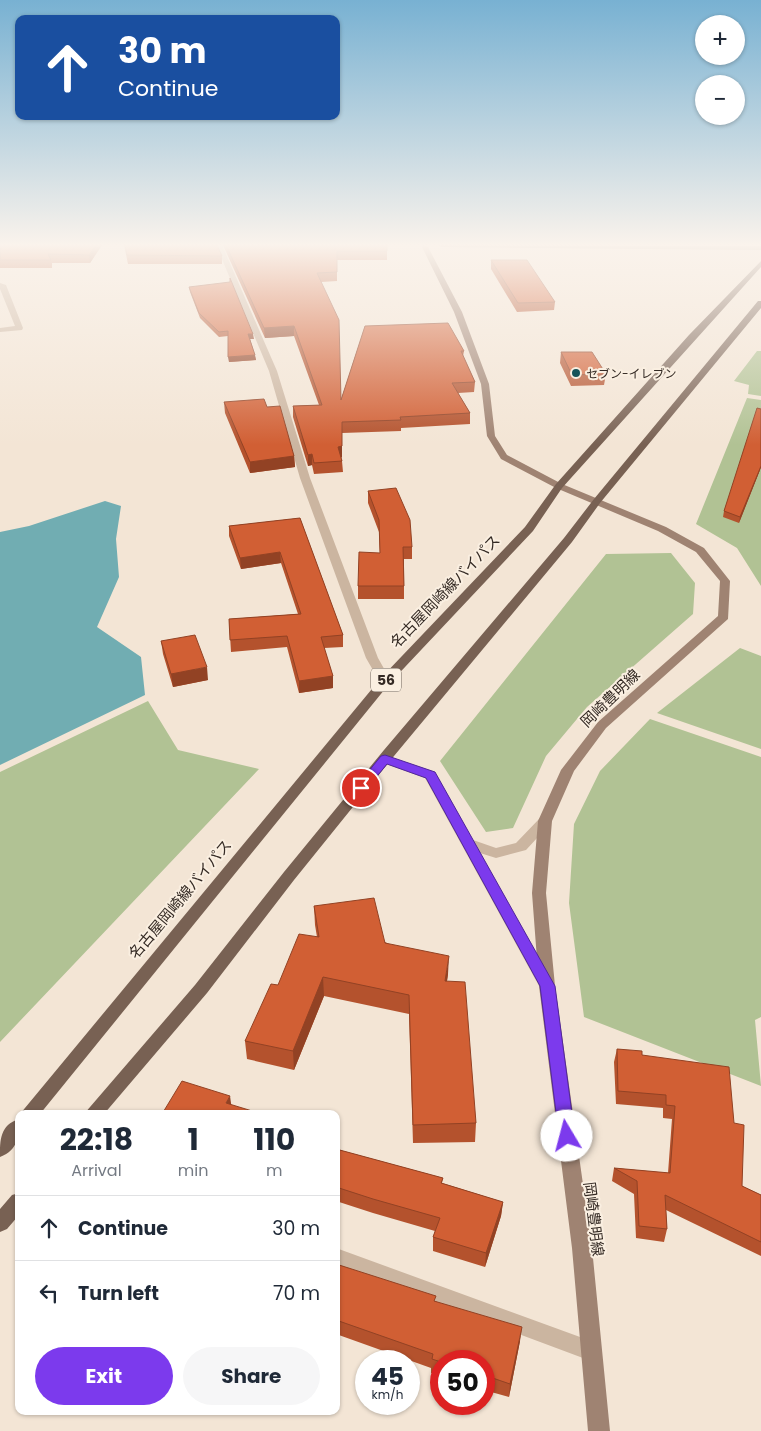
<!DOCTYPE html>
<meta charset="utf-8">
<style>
:root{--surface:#fff;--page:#f6f6f7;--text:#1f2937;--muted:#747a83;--line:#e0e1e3;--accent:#7c3aed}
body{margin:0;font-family:Poppins,"Noto Sans JP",sans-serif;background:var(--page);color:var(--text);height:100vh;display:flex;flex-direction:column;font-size:19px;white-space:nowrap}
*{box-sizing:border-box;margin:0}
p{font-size:16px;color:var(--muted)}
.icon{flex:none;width:28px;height:28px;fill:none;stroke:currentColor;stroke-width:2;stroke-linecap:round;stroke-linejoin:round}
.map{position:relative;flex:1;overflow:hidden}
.details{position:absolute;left:15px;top:1110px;width:325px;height:305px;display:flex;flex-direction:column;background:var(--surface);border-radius:10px;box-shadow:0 1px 4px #0004}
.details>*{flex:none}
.hud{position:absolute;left:15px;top:15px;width:325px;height:105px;border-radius:10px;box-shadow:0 1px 4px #0004;background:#1a4fa0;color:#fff;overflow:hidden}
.fabs{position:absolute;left:695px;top:15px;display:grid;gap:10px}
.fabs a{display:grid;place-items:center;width:50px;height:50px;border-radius:50%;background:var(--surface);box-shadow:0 1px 4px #0004;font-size:25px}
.speed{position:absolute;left:355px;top:1350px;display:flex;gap:10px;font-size:25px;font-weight:700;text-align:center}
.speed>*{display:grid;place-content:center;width:65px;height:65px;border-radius:50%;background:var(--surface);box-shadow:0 1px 4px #0004;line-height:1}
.speed small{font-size:12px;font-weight:400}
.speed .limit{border:8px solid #d22;background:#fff;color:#111}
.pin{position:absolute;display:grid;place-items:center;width:42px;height:42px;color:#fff;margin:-21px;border:2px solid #fff;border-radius:50%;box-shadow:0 1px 5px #0007}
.me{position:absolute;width:55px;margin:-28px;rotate:352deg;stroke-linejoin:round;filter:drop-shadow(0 0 4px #0008)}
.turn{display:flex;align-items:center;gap:18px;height:105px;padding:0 20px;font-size:22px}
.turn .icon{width:65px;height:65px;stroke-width:2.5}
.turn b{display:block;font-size:35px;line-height:42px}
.eta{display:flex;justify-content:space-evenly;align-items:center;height:85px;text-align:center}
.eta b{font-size:30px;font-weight:700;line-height:35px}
.button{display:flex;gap:10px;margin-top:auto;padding:10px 20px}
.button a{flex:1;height:58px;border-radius:30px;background:var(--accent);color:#fff;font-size:20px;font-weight:700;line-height:58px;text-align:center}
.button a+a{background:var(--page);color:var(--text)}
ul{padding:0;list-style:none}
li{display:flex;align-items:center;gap:15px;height:65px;padding:0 20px;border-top:1px solid var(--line)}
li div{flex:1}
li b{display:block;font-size:19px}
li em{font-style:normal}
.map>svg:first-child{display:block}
</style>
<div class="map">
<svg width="761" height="1431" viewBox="0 0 761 1431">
<rect width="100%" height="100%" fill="#f3e5d5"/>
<path fill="#b1c294" d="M757 351H761V396L748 394 749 385 734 381Z
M747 398 761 400V605V586L737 548 696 524Z
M671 553 695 583 693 614 587 707 546 756 513 828 486 832 440 761 606 554Z
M740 648 761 656V749L657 713Z
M148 701 178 750 259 769 0 1042V772Z
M650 719 761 757V1017L755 1020 761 1086 584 1017 569 903 574 824 600 771Z"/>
<path fill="#71adb2" d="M105 501 121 506 116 539 119 577 97 627 141 657 145 695 0 765V532L29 526Z"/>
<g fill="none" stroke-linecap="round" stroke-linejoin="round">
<path fill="#cbb5a0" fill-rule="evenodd" d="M216 245H222L277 371 310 478 378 658 391 681 389 684H381L366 658 300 478 269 371Z
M0 283 6 285 23 328 22 330 0 332V328L15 326 0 289Z
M385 755 435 772 473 840 496 848 516 843 540 818H550L552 821 550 824 526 850 496 858 480 853 553 982 551 986 545 988 539 986 425 778 380 762 378 759Z
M336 1248 591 1341 598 1344 601 1351 598 1358 591 1361 336 1266Z"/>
<path fill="#9f8372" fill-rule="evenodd" d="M421 245H427L462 312 489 384 495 436 507 455 562 484 666 527 704 548 730 581 728 619 606 728 574 771 552 821 546 893 555 986 592 1248 610 1431H588L572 1248 539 986 532 893 538 821 561 770 598 722 718 616 720 581 696 552 658 531 556 488 501 459 487 436 481 384 454 312Z"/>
<path fill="#786153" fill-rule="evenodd" d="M438 245 761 246V250L441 247Z
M761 261V267L562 488 533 531 389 684 40 1114H20L381 678 525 527 556 484 689 335Z
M758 301H761V308L600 503 572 542 394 756 294 880 207 993 104 1114H84L195 985 284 872 384 750 564 538 594 499Z
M19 1119C19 1135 19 1150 0 1157 0 1140 0 1125 19 1119Z
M19 1193V1215L7 1229 0 1232V1209L12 1195Z"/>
</g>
<path fill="#b4522d" d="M0 245H102L90 263H52V268H0Z
M124 245H217L222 256V264H128Z
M223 245H387V260H337V281L321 282 341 400 365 326 464 351 463 356 475 382 474 392 458 393 470 413V424L401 428V431L342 433V457L341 458 342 461 343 472 314 474 312 465 308 466 293 417V406L319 405 294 336 265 338Z
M491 260 555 302 554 310 517 312 491 269Z
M189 287 254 339H250L256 360 229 362 228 336 219 337 200 318 190 292Z
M561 352 606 374 604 385 571 386 560 363Z
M224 402 267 407 294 456 295 467 250 473 225 413Z
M761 409V467L739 523 723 517 724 511Z
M368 491 412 547V559H404V599H358V586L380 553 379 532 368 503Z
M300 518 343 635V647L324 648 333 676V688L299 693 287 647 231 652 229 619 298 614 281 563 241 569 229 536V526Z
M161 641 208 680 173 687 163 654Z
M314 906 448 974 447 981 476 1123 475 1142 413 1143 409 1014 324 996 294 1070 247 1059 245 1041 278 985 317 937 315 925Z
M617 1049 642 1055 734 1123 742 1186 761 1195V1256L666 1210 667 1229 664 1242 636 1238 634 1194 612 1181 614 1168 668 1173 672 1119 663 1118V1108L616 1104 614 1062Z
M336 1149 443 1178 442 1183 503 1202 501 1216 485 1267 433 1251V1237L435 1231 373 1213 336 1201Z
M336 1264 435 1301 520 1341 509 1397 484 1390V1361H441V1376L431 1373V1368L336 1334Z"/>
<path fill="#924224" d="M96 245H102L90 263 89 255Z
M294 326V336L265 338 264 328Z
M248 334H253L254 339H248Z
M255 355 256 360 229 362 228 357Z
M342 446V457L339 458 338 447Z
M312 454V465L308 466V455Z
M294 456 295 467 250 473V462Z
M761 466 760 470 739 523 740 517Z
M280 552 281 563 241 569 240 558Z
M207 667 208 680 173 687 171 674Z
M333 676V688L299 693V681Z
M449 956 448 974 444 1000 445 981Z
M323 977 324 996 294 1070 293 1051Z
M230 1096 232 1110 226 1103Z
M503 1202 501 1216 485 1267 486 1253Z
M522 1327 520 1341 509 1397 510 1384Z"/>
<path fill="#d15f34" stroke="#924224" d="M0 245H96L89 255 48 254 51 260H0Z
M125 245H217L222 256 127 255Z
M226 245H387V251H337V272L317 273 339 320 341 400 365 326 448 323 464 351H461L475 382 452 383 470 413 400 417 401 420 342 422V446L338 447 342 461 314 463 312 454 308 455 293 406 322 405 294 326 264 328Z
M491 260H527L555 302 518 303Z
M230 278 253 334H248L255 355 228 357V331L219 332 199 313 189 287 230 282Z
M561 352H592L606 374 572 375Z
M264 399 267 407 280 406 294 456 250 462 224 402Z
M757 408 761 409V466L740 517 724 511Z
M396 488 410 520 412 547H403L404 586H358L359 552 380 553 379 520 368 491Z
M300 518 343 635 321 637 333 676 299 681 287 636 230 640 229 619 301 614 280 552 240 558 229 526Z
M195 635 207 667 171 674 161 641Z
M374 898 385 943 449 956 445 981 465 982 476 1123 413 1125 409 995 323 977 293 1051 245 1041 271 984 278 985 299 934 319 937 314 906Z
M617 1049 642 1051V1055L729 1067 734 1123 744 1125 742 1186 761 1195V1242L665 1195 667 1229 639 1226 637 1181 614 1168 670 1173 675 1106 666 1105V1095L618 1091Z
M182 1081 230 1096 226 1103 262 1114H162Z
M336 1149 443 1178 441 1183 503 1202 486 1253 433 1237 440 1218 373 1199 336 1187Z
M336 1264 436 1296 434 1301 522 1327 510 1384 484 1375V1361H441V1362L432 1359 433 1354 336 1320Z"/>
<linearGradient id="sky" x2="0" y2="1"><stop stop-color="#78b1d2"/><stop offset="0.55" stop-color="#faf3ec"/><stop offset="1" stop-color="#faf3ec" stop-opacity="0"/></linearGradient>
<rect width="761" height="445" fill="url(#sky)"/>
<path fill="#7c3aed" stroke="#51269a" d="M385 755 435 772 555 986 575 1136 573 1141 567 1143 561 1141 559 1136 540 986 426 778 387 764 365 791 361 792 355 788 381 756Z"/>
<circle fill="#165359" stroke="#faefe1" stroke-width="2" cx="576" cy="373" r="5"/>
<g text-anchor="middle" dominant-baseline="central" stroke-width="4" stroke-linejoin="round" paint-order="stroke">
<g font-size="12" fill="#342a24" stroke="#faefe1" text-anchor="start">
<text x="586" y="373">セブン-イレブン</text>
</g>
<rect fill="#faefe1" stroke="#6f655d" stroke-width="1" x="371" y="668.5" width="30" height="23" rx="4"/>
<g font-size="14" font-weight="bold" fill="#342a24">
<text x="386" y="680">56</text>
</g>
<g font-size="15" fill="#342a24" stroke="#faefe1">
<text transform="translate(445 591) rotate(-46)">名古屋岡崎線バイパス</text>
<text transform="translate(610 698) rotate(-44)">岡崎豊明線</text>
<text transform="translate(180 899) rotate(-50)">名古屋岡崎線バイパス</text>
<text transform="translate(594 1219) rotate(83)">岡崎豊明線</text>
</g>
</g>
</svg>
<div class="fabs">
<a>+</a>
<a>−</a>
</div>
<div class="speed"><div>45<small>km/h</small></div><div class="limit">50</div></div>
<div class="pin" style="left:361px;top:788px;background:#d93025"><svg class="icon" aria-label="arrive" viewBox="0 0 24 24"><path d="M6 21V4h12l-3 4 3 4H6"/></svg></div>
<svg class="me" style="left:567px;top:1136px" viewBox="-20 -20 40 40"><circle r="19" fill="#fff"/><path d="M0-13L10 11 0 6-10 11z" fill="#7c3aed"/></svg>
<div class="hud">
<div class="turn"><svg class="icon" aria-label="ahead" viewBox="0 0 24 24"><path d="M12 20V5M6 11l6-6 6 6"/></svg><div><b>30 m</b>Continue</div></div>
</div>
<section class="details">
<div class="eta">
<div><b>22:18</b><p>Arrival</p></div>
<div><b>1</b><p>min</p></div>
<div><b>110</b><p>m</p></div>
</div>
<ul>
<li><svg class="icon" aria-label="ahead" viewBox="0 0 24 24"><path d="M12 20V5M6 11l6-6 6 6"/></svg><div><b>Continue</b></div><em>30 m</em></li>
<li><svg class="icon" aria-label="left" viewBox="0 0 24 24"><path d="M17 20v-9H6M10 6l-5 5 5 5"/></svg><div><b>Turn left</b></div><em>70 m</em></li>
</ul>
<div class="button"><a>Exit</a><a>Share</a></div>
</section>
</div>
